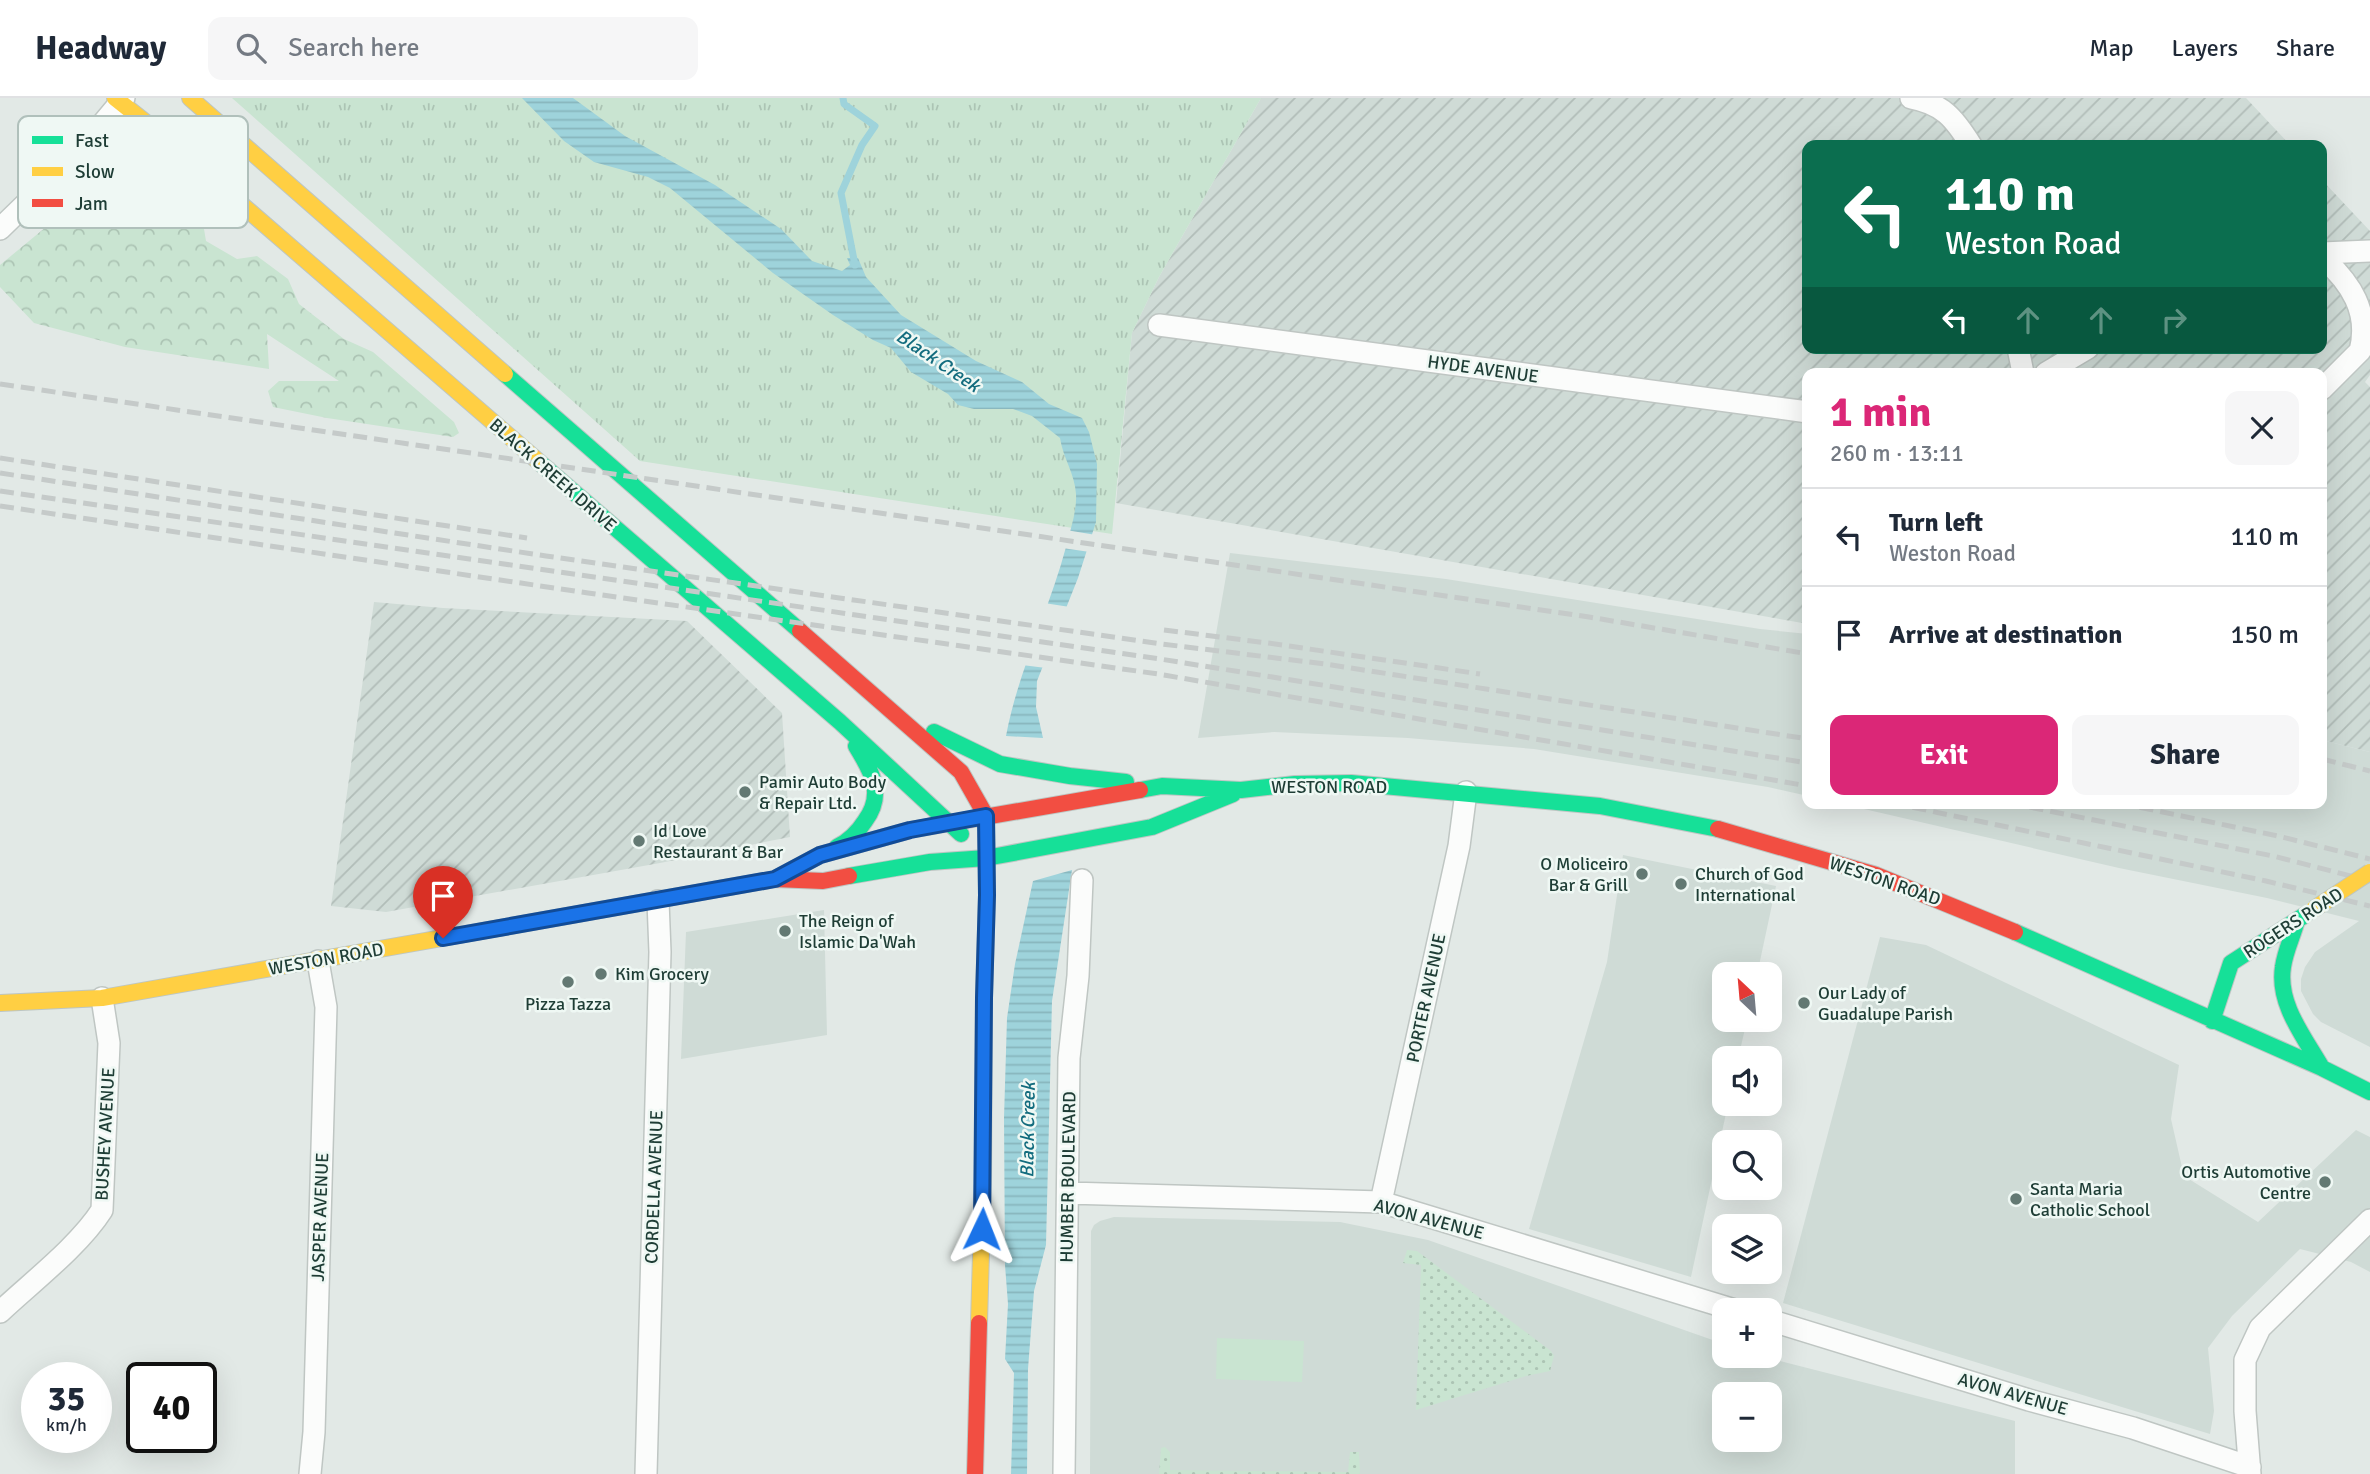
<!DOCTYPE html>
<meta charset="utf-8">
<style>
:root{--surface:#fff;--page:#f6f6f7;--text:#1f2937;--muted:#747a83;--line:#e0e1e3;--accent:#db2777}
body{margin:0;font-family:Signika,sans-serif;background:var(--page);color:var(--text);height:100vh;display:flex;flex-direction:column;font-size:26px;white-space:nowrap}
*{box-sizing:border-box;margin:0}
p{font-size:23px;color:var(--muted)}
.icon{flex:none;width:38px;height:38px;fill:none;stroke:currentColor;stroke-width:2;stroke-linecap:round;stroke-linejoin:round}
.map{position:relative;flex:1;overflow:hidden}
.side{position:absolute;left:1802px;top:270px;width:525px;height:441px;display:flex;flex-direction:column;background:var(--surface);border-radius:14px;box-shadow:0 7px 28px #0002}
.side>*{flex:none}
.guide{position:absolute;left:1802px;top:42px;width:525px;height:214px;border-radius:14px;box-shadow:0 7px 28px #0002;background:#0b6e4f;color:#fff;overflow:hidden}
.needle{width:46px;rotate:334deg}
.controls{position:absolute;left:1712px;top:864px;display:grid;gap:14px}
.controls a{display:grid;place-items:center;width:70px;height:70px;border-radius:14px;background:var(--surface);box-shadow:0 7px 28px #0002;font-size:35px}
.speed{position:absolute;left:21px;top:1264px;display:flex;gap:14px;font-size:35px;font-weight:700;text-align:center}
.speed>*{display:grid;place-content:center;width:91px;height:91px;border-radius:50%;background:var(--surface);box-shadow:0 7px 28px #0002;line-height:1}
.speed small{font-size:18px;font-weight:400}
.speed .limit{border:4px solid #111;border-radius:10px;background:#fff;color:#111}
.pin{position:absolute;display:grid;place-items:center;width:60px;height:60px;color:#fff;margin:-72px -30px;border-radius:50% 50% 50% 0;rotate:-45deg;box-shadow:0 0 7px #0007}
.pin .icon{rotate:45deg}
.me{position:absolute;width:77px;margin:-38px;rotate:2deg;stroke-linejoin:round;filter:drop-shadow(0 0 5px #0008)}
.turn{display:flex;align-items:center;gap:24px;height:147px;padding:0 28px;font-size:32px}
.turn .icon{width:91px;height:91px;stroke-width:2.5}
.turn b{display:block;font-size:49px;line-height:60px}
.lanes{display:flex;align-items:center;height:66px;padding:0 28px;background:#0003;justify-content:center;gap:35px;direction:ltr}
.lanes .off{opacity:.35}
.round{display:grid;place-items:center;flex:none;width:74px;height:74px;border-radius:14px;background:var(--page)}
.headline{display:flex;align-items:center;justify-content:space-between;height:119px;padding:0 28px}
h1{font-size:42px;font-weight:800;line-height:52px;color:var(--accent)}
.button{display:flex;gap:14px;margin-top:auto;padding:14px 28px}
.button a{flex:1;height:80px;border-radius:14px;background:var(--accent);color:#fff;font-size:28px;font-weight:800;line-height:80px;text-align:center}
.button a+a{background:var(--page);color:var(--text)}
ul{padding:0;list-style:none}
li{display:flex;align-items:center;gap:21px;height:98px;padding:0 28px;border-top:2px solid var(--line)}
li div{flex:1}
li b{display:block;font-size:26px}
li em{font-style:normal}
header{display:flex;align-items:center;gap:42px;box-sizing:border-box;height:98px;padding:0 35px;background:var(--surface);border-bottom:2px solid var(--line)}
header strong{font-size:33px}
nav{display:flex;gap:38px;margin-inline-start:auto;font-size:24px}
.search{width:490px;height:63px;background:var(--page);display:flex;align-items:center;gap:18px;box-sizing:border-box;padding:0 24px;border-radius:14px;color:var(--muted);font-size:26px}
.map>svg:first-child{display:block}
</style>
<header>
<strong>Headway</strong>
<div class="search"><svg class="icon" aria-label="search" viewBox="0 0 24 24"><circle cx="10" cy="10" r="6"/><path d="M15 15l6 6"/></svg>Search here</div>
<nav><a>Map</a><a>Layers</a><a>Share</a></nav>
</header>
<div class="map">
<svg width="2370" height="1376" viewBox="0 0 2370 1376">
<defs>
<pattern id="industrial-furrows" width="10" height="10" patternUnits="userSpaceOnUse" patternTransform="scale(1.75)"><rect width="10" height="10" fill="#cfdbd6"/><path d="M-1 1l2-2M0 10L10 0M9 11l2-2" fill="none" stroke="#b1bdb8"/></pattern>
<pattern id="grass-dots" width="8" height="8" patternUnits="userSpaceOnUse" patternTransform="scale(1.75)"><rect width="8" height="8" fill="#c9e4d1"/><path d="M2 2h.1M6 6h.1" fill="none" stroke="#acc4b4" stroke-width="1.8" stroke-linecap="round"/></pattern>
<pattern id="forest-crowns" width="20" height="18" patternUnits="userSpaceOnUse" patternTransform="scale(1.75)"><rect width="20" height="18" fill="#c9e4d1"/><path d="M2 6a3 3 0 1 1 6 0M12 15a3 3 0 1 1 6 0" fill="none" stroke="#acc4b4"/></pattern>
<pattern id="park-tufts" width="24" height="20" patternUnits="userSpaceOnUse" patternTransform="scale(1.75)"><rect width="24" height="20" fill="#c9e4d1"/><path d="M3 7l-1-3M5 7V3M7 7l1-3M15 17l-1-3M17 17v-4M19 17l1-3" fill="none" stroke="#acc4b4"/></pattern>
<pattern id="water-rules" width="6" height="5" patternUnits="userSpaceOnUse" patternTransform="scale(1.75)"><rect width="6" height="5" fill="#9ed3db"/><path d="M0 2.5h6" fill="none" stroke="#88b6bd"/></pattern>
</defs>
<rect width="100%" height="100%" fill="#e2e9e6"/>
<path fill="#cfdbd6" fill-rule="evenodd" d="M1230 455 1446 481 1760 531 1808 536V698L1768 689 1534 651 1408 640 1274 634 1198 640Z
M2322 642 2370 654V949L2321 924 2313 916 2301 893V881L2305 869 2315 854 2359 823 2267 800 2119 770 1838 705H2322Z
M1623 757 1776 788 1757 877H1724V922H1747L1738 961H1724V1006H1728L1691 1179 1529 1131 1607 864Z
M824 812 827 937 681 961 686 834Z
M1880 839 1926 847 2179 967 2171 1021 2184 1078 2258 1124 2356 1032 2370 1039V1174L2351 1164 2300 1151 2232 1218 2208 1250 2214 1313 2210 1336 1783 1205Z
M1114 1119 1340 1124 1428 1142 1724 1246V1258H1760L2015 1323V1376H1090L1091 1133 1094 1127 1100 1123ZM1724 1297H1769V1342H1724Z"/>
<path fill="url(#industrial-furrows)" d="M1261 0H2246L2290 47H1808V250H2322V82L2370 133V277L2365 284 2370 289V654L2322 642V275H1808V526L1116 405 1132 235 1159 179Z
M374 504 443 510 687 523 782 615 790 739 660 765 386 814 331 808Z"/>
<path fill="url(#grass-dots)" d="M1407 1152 1417 1153 1551 1253 1554 1258 1550 1273 1526 1278 1416 1312 1421 1167 1403 1165Z
M1165 1349 1170 1354V1372L1348 1374 1350 1354H1359L1360 1376H1159L1161 1350Z"/>
<path fill="url(#forest-crowns)" d="M141 86 180 99 202 119 206 143 237 161 257 158 288 181 299 206 344 241 373 254 454 324 459 335 453 339 327 320 273 309 268 293 279 283H339L267 236 269 271 125 249 34 225 0 189V167L69 110 106 92Z"/>
<path fill="url(#park-tufts)" d="M232 0H1261L1159 179 1132 235 1112 436 640 363Z"/>
<path fill="#c9e4d1" d="M1217 1240 1304 1243 1302 1284 1216 1281Z"/>
<path fill="url(#water-rules)" d="M522 0H573L625 38 715 87 781 131 812 163 842 173 850 167 847 160H858L866 179 901 217 976 263 1022 284 1049 306 1082 320 1089 334 1097 366 1096 424 1078 480 1037 583 1036 609 1043 640 1006 638C1018 573 1049 513 1066 449 1070 432 1077 414 1076 396 1075 376 1063 360 1060 340L1032 318 1013 311H974L958 307 948 296 911 274 891 250 873 242 833 217 773 175 670 90 648 79 594 64 564 43Z
M1072 772 1052 903 1046 1147 1034 1193 1028 1271 1027 1376H1011L1014 1275 1005 1261 1008 1206 1005 1167 1004 1020 1007 920 1015 866 1033 783Z"/>
<path fill="#e2e9e6" d="M1066 432 1096 437 1090 454 1062 450Z
M1044 505 1070 509 1046 570 1022 567Z"/>
<g fill="none" stroke-linecap="round" stroke-linejoin="round">
<path stroke="#9ed3db" stroke-width="7" d="M843 0 844 6 875 28 862 47 841 95 855 167"/>
<defs>
<path id="street" d="M1911 0C1943 6 1954 20 1971 47
M0 131 79 54 124 0
M2322 155 2370 153
M2322 159C2351 185 2370 214 2360 253
M1159 227 1808 314
M2018 250 2023 275
M2046 275 2088 250
M2322 291 2360 253 2367 243
M1068 1095 1381 1104 1738 1213
M1381 1104 1459 748 1466 694
M0 1214C32 1184 79 1148 102 1112L109 945 102 900
M1769 1222 2029 1302 2133 1330 2250 1369
M310 1376 314 1334 326 909 318 863
M646 1376 660 854 658 803
M1064 1376 1069 960 1078 878 1082 782
M2250 1376 2245 1313V1262L2260 1230 2370 1122"/>
<path id="fast" d="M505 276 800 533
M539 364 840 624 961 736
M934 634 1000 666 1070 678 1126 684
M1140 692 1162 688 1241 692 1295 686 1351 685 1600 708 1718 731
M837 749C849 743 858 734 865 723 885 696 872 674 856 648
M849 778 930 764 986 760 1152 729 1233 696
M2297 822C2293 838 2285 853 2283 869 2277 906 2305 940 2322 970
M2015 834 2322 970 2370 994
M2212 923 2231 865 2305 817"/>
<path id="slow" d="M115 0 159 35 539 364
M190 0 505 276
M0 905 102 900 499 830
M979 1225 983 1086 984 898"/>
<path id="jam" d="M800 533 961 674 986 718 987 797 984 898
M1718 731 1876 777 2015 834
M775 781 820 757 910 732 1140 692
M499 830 775 781 823 783 849 778
M975 1376 979 1225"/>
</defs>
<use href="#street" stroke="#bfc6c3" stroke-width="24"/>
<use href="#fast" stroke="#bdc6c3" stroke-width="18"/>
<use href="#slow" stroke="#bdc6c3" stroke-width="18"/>
<use href="#jam" stroke="#bdc6c3" stroke-width="18"/>
<use href="#street" stroke="#fbfcfb" stroke-width="21"/>
<use href="#fast" stroke="#16e098" stroke-width="16"/>
<use href="#slow" stroke="#ffcf43" stroke-width="16"/>
<use href="#jam" stroke="#f24e42" stroke-width="16"/>
<path stroke="#c5cac9" stroke-width="5" stroke-dasharray="14 7" stroke-linecap="butt" d="M0 286 1589 519 1808 556
M0 360 527 440
M0 375 546 458 1162 546 1325 566 1808 641
M0 393 1160 561 1808 665
M0 408 588 495 1158 576 1808 688
M1164 532 1268 545 1480 576
M2322 661 2370 673
M1892 705 2266 783 2370 808
M2009 705 2273 758 2370 783
M2119 705 2278 738 2370 761"/>
<defs>
<path id="slow-bridge" d="M2314 811 2370 774"/>
</defs>
<use href="#slow-bridge" stroke="#bdc6c3" stroke-width="18" stroke-linecap="butt"/>
<use href="#slow-bridge" stroke="#ffcf43" stroke-width="16"/>
</g>
<g fill="none" stroke-linecap="round" stroke-linejoin="round">
<defs>
<path id="route" d="M443 840 775 781 820 757 910 732 986 718 987 797 984 900 982 1131"/>
</defs>
<use href="#route" stroke="#114b97" stroke-width="18"/>
<use href="#route" stroke="#1a73e8" stroke-width="12"/>
</g>
<g fill="#637973" stroke="#eff8f4" stroke-width="2.5">
<circle cx="745" cy="694" r="7"/>
<circle cx="639" cy="743" r="7"/>
<circle cx="1642" cy="776" r="7"/>
<circle cx="1681" cy="786" r="7"/>
<circle cx="785" cy="833" r="7"/>
<circle cx="601" cy="876" r="7"/>
<circle cx="568" cy="884" r="7"/>
<circle cx="1804" cy="905" r="7"/>
<circle cx="2325" cy="1084" r="7"/>
<circle cx="2016" cy="1101" r="7"/>
</g>
<g text-anchor="middle" dominant-baseline="central" stroke-width="5" stroke-linejoin="round" paint-order="stroke">
<g font-size="18" fill="#1e3d35" stroke="#eff8f4">
<text transform="translate(1483 271) rotate(8)">HYDE AVENUE</text>
<text transform="translate(553 377) rotate(41)">BLACK CREEK DRIVE</text>
<text x="1329" y="689">WESTON ROAD</text>
<text transform="translate(1885 783) rotate(19)">WESTON ROAD</text>
<text transform="translate(2293 825) rotate(-33)">ROGERS ROAD</text>
<text transform="translate(326 861) rotate(-10)">WESTON ROAD</text>
<text transform="translate(1426 900) rotate(-78)">PORTER AVENUE</text>
<text transform="translate(105 1036) rotate(-87)">BUSHEY AVENUE</text>
<text transform="translate(1068 1079) rotate(-89)">HUMBER BOULEVARD</text>
<text transform="translate(654 1089) rotate(-88)">CORDELLA AVENUE</text>
<text transform="translate(320 1119) rotate(-88)">JASPER AVENUE</text>
<text transform="translate(1429 1121) rotate(15)">AVON AVENUE</text>
<text transform="translate(2013 1296) rotate(16)">AVON AVENUE</text>
</g>
<g font-size="18" fill="#1e3d35" stroke="#eff8f4" text-anchor="start">
<text x="759" y="684">Pamir Auto Body<tspan x="759" dy="21">&amp; Repair Ltd.</tspan></text>
<text x="653" y="733">Id Love<tspan x="653" dy="21">Restaurant &amp; Bar</tspan></text>
<text x="1628" y="766" text-anchor="end">O Moliceiro<tspan x="1628" dy="21">Bar &amp; Grill</tspan></text>
<text x="1695" y="776">Church of God<tspan x="1695" dy="21">International</tspan></text>
<text x="799" y="823">The Reign of<tspan x="799" dy="21">Islamic Da'Wah</tspan></text>
<text x="615" y="876">Kim Grocery</text>
<text x="1818" y="895">Our Lady of<tspan x="1818" dy="21">Guadalupe Parish</tspan></text>
<text x="568" y="906" text-anchor="middle">Pizza Tazza</text>
<text x="2311" y="1074" text-anchor="end">Ortis Automotive<tspan x="2311" dy="21">Centre</tspan></text>
<text x="2030" y="1091">Santa Maria<tspan x="2030" dy="21">Catholic School</tspan></text>
</g>
<g font-size="19" font-style="italic" fill="#136c7e" stroke="#eff8f4">
<text transform="translate(938 263) rotate(34)">Black Creek</text>
<text transform="translate(1028 1032) rotate(-89)">Black Creek</text>
</g>
</g>
<rect x="18" y="18" width="230" height="112" rx="10" fill="#eff8f4" stroke="#b0c0bb" stroke-width="2"/>
<rect x="32" y="38" width="31" height="8" fill="#16e098"/>
<rect x="32" y="69" width="31" height="9" fill="#ffcf43"/>
<rect x="32" y="101" width="31" height="8" fill="#f24e42"/>
<g font-size="19" fill="#1e3d35">
<text x="75" y="49">Fast</text>
<text x="75" y="80">Slow</text>
<text x="75" y="112">Jam</text>
</g>
</svg>
<div class="controls">
<a><svg class="needle" viewBox="-14 -14 28 28"><path d="M0-13l5 13h-10z" fill="#e53935"/><path d="M0 13l5-13h-10z" fill="#747a83"/></svg></a>
<a><svg class="icon" aria-label="sound" viewBox="0 0 24 24"><path d="M4 9h4l5-4v14l-5-4H4zM17 9q2 3 0 6"/></svg></a>
<a><svg class="icon" aria-label="search" viewBox="0 0 24 24"><circle cx="10" cy="10" r="6"/><path d="M15 15l6 6"/></svg></a>
<a><svg class="icon" aria-label="layers" viewBox="0 0 24 24"><path d="M12 4l9 5-9 5-9-5zM3 14l9 5 9-5"/></svg></a>
<a>+</a>
<a>−</a>
</div>
<div class="speed"><div>35<small>km/h</small></div><div class="limit">40</div></div>
<div class="pin" style="left:443px;top:840px;background:#d93025"><svg class="icon" aria-label="arrive" viewBox="0 0 24 24"><path d="M6 21V4h12l-3 4 3 4H6"/></svg></div>
<svg class="me" style="left:982px;top:1131px" viewBox="-20 -20 40 40"><path d="M0-17L14 15 0 8-14 15z" fill="#1a73e8" stroke="#fff" stroke-width="4"/></svg>
<div class="guide">
<div class="turn"><svg class="icon" aria-label="left" viewBox="0 0 24 24"><path d="M17 20v-9H6M10 6l-5 5 5 5"/></svg><div><b>110 m</b>Weston Road</div></div>
<div class="lanes"><svg class="icon" aria-label="left" viewBox="0 0 24 24"><path d="M17 20v-9H6M10 6l-5 5 5 5"/></svg><svg class="icon off" aria-label="ahead" viewBox="0 0 24 24"><path d="M12 20V5M6 11l6-6 6 6"/></svg><svg class="icon off" aria-label="ahead" viewBox="0 0 24 24"><path d="M12 20V5M6 11l6-6 6 6"/></svg><svg class="icon off" aria-label="right" viewBox="0 0 24 24"><path d="M7 20v-9h11M14 6l5 5-5 5"/></svg></div>
</div>
<section class="side">
<div class="headline"><div><h1>1 min</h1><p>260 m · 13:11</p></div><a class="round"><svg class="icon" aria-label="close" viewBox="0 0 24 24"><path d="M6 6l12 12M18 6L6 18"/></svg></a></div>
<ul>
<li><svg class="icon" aria-label="left" viewBox="0 0 24 24"><path d="M17 20v-9H6M10 6l-5 5 5 5"/></svg><div><b>Turn left</b><p>Weston Road</p></div><em>110 m</em></li>
<li><svg class="icon" aria-label="arrive" viewBox="0 0 24 24"><path d="M6 21V4h12l-3 4 3 4H6"/></svg><div><b>Arrive at destination</b></div><em>150 m</em></li>
</ul>
<div class="button"><a>Exit</a><a>Share</a></div>
</section>
</div>
